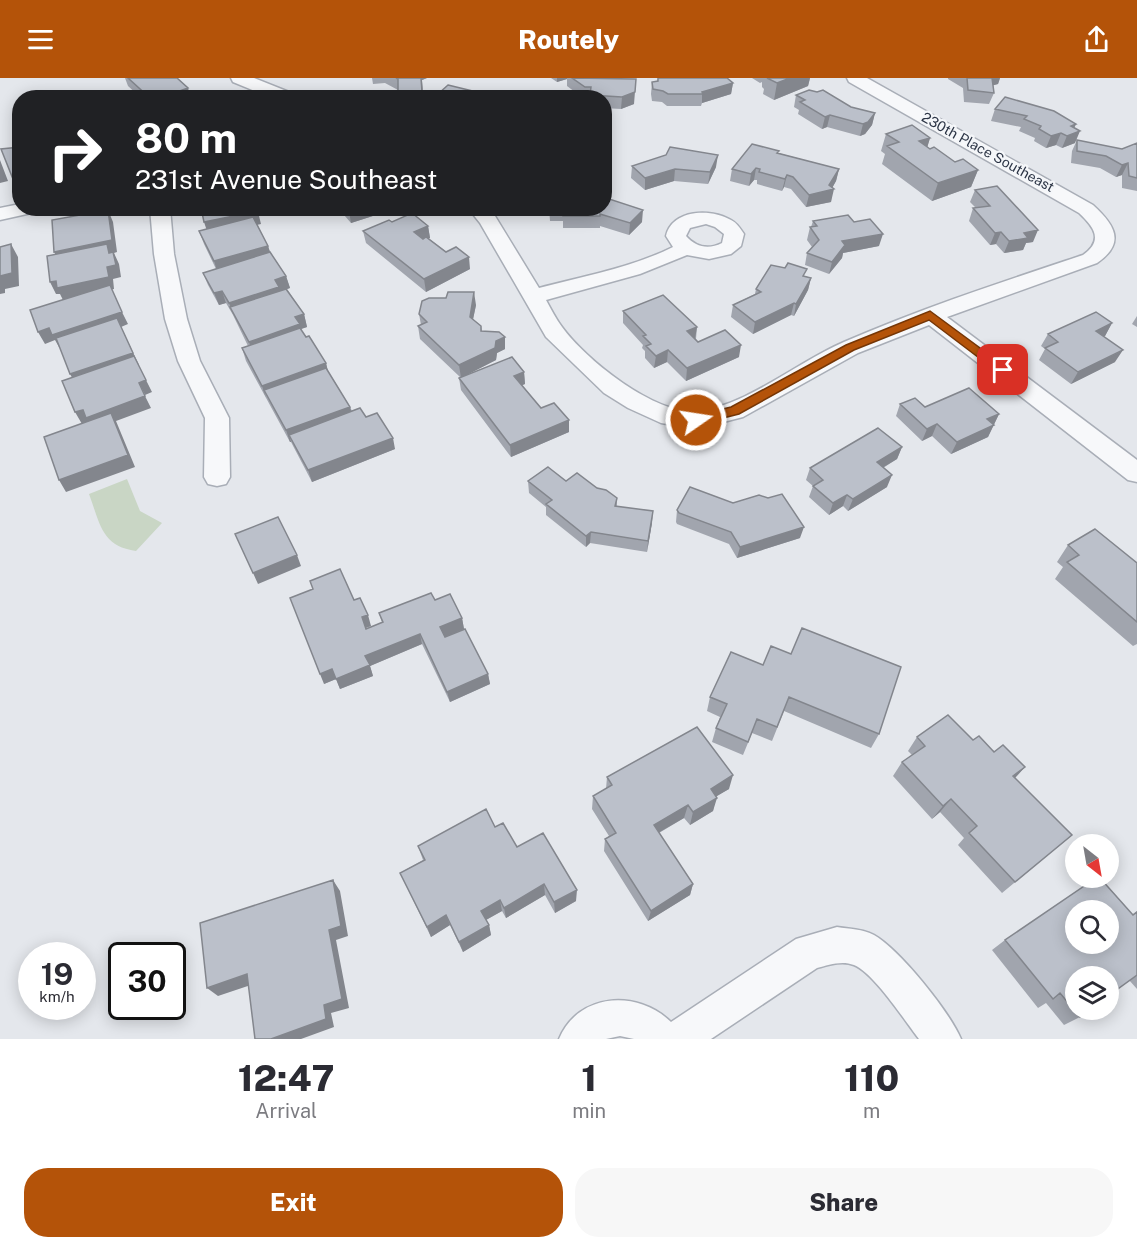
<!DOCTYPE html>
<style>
:root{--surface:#fff;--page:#f7f7f7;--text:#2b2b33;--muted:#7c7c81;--accent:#b45309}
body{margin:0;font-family:"Public Sans",sans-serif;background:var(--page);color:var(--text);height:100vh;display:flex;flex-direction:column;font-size:22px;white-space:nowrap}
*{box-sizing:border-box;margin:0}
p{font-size:20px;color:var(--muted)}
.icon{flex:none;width:33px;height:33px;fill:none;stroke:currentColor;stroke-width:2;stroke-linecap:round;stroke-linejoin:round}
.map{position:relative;height:961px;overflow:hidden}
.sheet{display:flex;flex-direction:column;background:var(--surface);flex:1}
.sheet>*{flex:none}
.banner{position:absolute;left:12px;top:12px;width:600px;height:126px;border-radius:24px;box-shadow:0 3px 15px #0003;background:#202124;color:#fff;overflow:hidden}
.needle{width:39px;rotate:149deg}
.fabs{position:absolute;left:1065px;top:756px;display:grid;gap:12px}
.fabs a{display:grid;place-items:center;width:54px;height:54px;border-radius:50%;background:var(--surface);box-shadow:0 3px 15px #0003;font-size:30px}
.speed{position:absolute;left:18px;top:864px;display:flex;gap:12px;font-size:30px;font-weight:700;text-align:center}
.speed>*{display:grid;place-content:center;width:78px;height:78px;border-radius:50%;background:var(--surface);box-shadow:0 3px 15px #0003;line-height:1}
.speed small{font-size:15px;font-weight:400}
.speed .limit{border:3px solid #111;border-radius:9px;background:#fff;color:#111}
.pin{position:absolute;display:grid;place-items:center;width:51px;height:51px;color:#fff;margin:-26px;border-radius:12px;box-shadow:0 3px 9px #0006}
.me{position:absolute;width:66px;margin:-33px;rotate:77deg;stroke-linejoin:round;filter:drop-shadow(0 0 4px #0008)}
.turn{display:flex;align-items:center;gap:21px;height:126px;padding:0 24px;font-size:27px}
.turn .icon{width:78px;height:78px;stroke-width:2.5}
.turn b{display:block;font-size:42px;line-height:51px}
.eta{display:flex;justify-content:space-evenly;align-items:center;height:102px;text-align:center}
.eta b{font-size:36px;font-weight:800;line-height:42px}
.action{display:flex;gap:12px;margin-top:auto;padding:12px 24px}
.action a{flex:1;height:69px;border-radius:24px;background:var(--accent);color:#fff;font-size:24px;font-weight:800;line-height:69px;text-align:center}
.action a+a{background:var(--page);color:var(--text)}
header{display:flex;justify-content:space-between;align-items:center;height:78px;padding:0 24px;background:var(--accent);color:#fff;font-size:27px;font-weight:800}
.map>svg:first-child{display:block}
</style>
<header><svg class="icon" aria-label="menu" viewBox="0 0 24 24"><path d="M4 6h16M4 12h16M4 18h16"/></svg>Routely<svg class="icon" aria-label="share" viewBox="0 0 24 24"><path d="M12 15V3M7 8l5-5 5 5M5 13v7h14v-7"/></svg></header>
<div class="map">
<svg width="1137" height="961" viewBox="0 0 1137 961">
<rect width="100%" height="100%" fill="#e4e7ec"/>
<path fill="#c9d6c5" d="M127 401 140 433 162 445 136 473C101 468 100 445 89 416Z"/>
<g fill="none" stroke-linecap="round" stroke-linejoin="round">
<defs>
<path id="street" d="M231 0H254L294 16 296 20H272L233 4Z
M847 0H867L1093 127C1115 147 1126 165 1097 185L947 239 1137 382V404L1128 402 929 247 858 275 743 339 696 351 661 345 628 330 604 315 546 259 480 145 468 130H488L495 138 539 210C584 198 631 190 673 169L666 158C672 131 711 130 731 142 737 145 740 150 744 156L741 168 731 176 709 181 687 177 640 196 546 222C551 231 556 241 562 249 586 282 655 337 697 333 745 329 799 283 844 264 922 230 1002 204 1083 177 1104 162 1094 149 1079 135L849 4ZM706 146 715 149 724 156 722 165C708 172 696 169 686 158L690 150Z
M20 126V130H38L36 134 0 142V130Z
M150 130H170L174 176 187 241 200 283 229 340 230 399 226 406 217 408 208 406 204 399 205 340 178 283 165 241 154 176Z
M837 849C849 851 863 851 874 857 900 872 949 933 961 961H919C905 943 874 895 854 887 842 882 828 887 817 890L711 961H634L620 958 606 961H559C578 915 637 911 671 944L796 861Z"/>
</defs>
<use href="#street" stroke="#a9aeb7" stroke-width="3"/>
<use href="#street" fill="#f7f8fa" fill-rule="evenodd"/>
</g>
<path fill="#a1a5ae" d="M125 0H177L191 20H141L128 8Z
M372 0H427L422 2 423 20H399L398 12 385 5 373 6Z
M551 0H607L634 26 621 31 604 30V20H583L567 8V1L557 4Z
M658 0 733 5 731 16 702 25 701 28H667L662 24 652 23 651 16 652 4 657 3Z
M752 0H810L808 8 774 22 763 16 764 11 762 9V4L760 5Z
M948 0H1000L998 6 993 7 994 15 989 26 964 24 963 10 948 1Z
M796 17 875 35 872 47 865 56 860 58 827 49 822 51 798 36 799 32 794 29Z
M995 31 1076 46 1074 50 1075 65 1062 70 1056 67 1046 70 1034 63 1035 60 1019 53 1021 49 991 43Z
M886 56 930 60 927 69 955 84 978 92 971 109 932 123 882 86 885 76 881 73Z
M1077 62 1122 71 1137 65V113L1122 110V97L1116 99 1100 90 1071 85 1072 73Z
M778 75 839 91 836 103 832 110 831 124 806 129 791 111 784 109 782 113 757 106V102H754L749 108 730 103 732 91Z
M632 88 716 89 708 106 674 103 645 112 631 100Z
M975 112 1033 164 1026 165 1023 172 1004 175 996 166 990 167 969 143 973 130H976L970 124Z
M606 120 642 144 629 157 600 148V150H563V143H550L549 130Z
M338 130H382L380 131 379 136 351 145Z
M813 143 854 144 879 168 843 175 842 180 829 196 805 187 807 175 812 169 807 162 810 149H811Z
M392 144 428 148 430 160H428L470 191 426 214 366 165 363 153Z
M257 146 268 168 270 174 286 198 290 210 287 211 304 236 307 249 301 251 302 253 326 285 327 291 350 329 352 333 366 339 395 371 312 404 291 364H290L246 283 242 270 248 268 233 237 226 225 219 227 208 207 203 195 216 191 204 166 199 153 207 151 261 146Z
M805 198 811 200 808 212 794 238 791 237 753 256 731 239 733 227 755 216 756 211Z
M476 227 473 241 481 248 482 253 505 271 497 275 496 282 466 297 524 294 525 306 522 307 541 330 569 354 511 379 461 312 459 300 460 299 420 261 418 248 421 247 419 236Z
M623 233 697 249 696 261 698 264 739 279 686 303 667 284 654 290 645 280V273L642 270 643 267 623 245Z
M1137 238V249L1132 246Z
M1112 245 1105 258H1103L1115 284 1071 306 1039 282 1045 271 1041 268 1048 256Z
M900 326 925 329 999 336 988 359 951 376 932 358 922 363 896 338Z
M902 369 897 381 883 390 887 409 848 433 843 428 829 437 809 419 813 408 806 402 810 390Z
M528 403H566L597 410 617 420V428L652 445 647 474 590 465 586 469 546 437V429L529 415Z
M677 432 800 460 737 480 729 466 677 446 676 444Z
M1068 467 1137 485V566L1133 568 1055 501 1063 489 1057 484Z
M354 522 371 548 366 550V551L382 545 379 535 435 522 462 540 464 551 488 596 490 606 450 624 422 566 370 588 373 598 340 611 336 601 324 606Z
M731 574 879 656 871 670 784 633 772 663 752 655 743 677 712 664 716 650 720 639 707 633 710 619Z
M917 659 973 662 1025 689 1015 700 1072 757 1002 815 958 767 964 760 940 734 932 741 893 698 902 684 912 677 908 673Z
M607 699 729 711 716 718 713 733 690 747 684 740 659 755 693 806 690 817 648 843 604 773 605 761 609 758 592 731 593 718 606 711Z
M495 749 576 823 555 835 545 817 506 840 502 833 486 842 489 847 491 857 463 874 450 847 431 859 400 795 423 782 418 768Z
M1137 833V911L1129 902 1080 939 1064 947 1046 925 1038 930 992 872 1005 862 1133 836Z"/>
<path fill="#83868d" d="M421 0H427L422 2 423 20Z
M557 0H567V1L557 4Z
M790 0H810L808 8 774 22 777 5Z
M991 0H1000L998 6 987 9Z
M636 1 634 26 621 31 622 19Z
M733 5 731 16 702 25V14Z
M188 10 191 20H160Z
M875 35 872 47 865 56 860 58 863 46Z
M830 37 827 49 822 51 825 39Z
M1076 46 1071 56 1080 53 1075 65 1062 70 1071 48Z
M1061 55 1056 67 1046 70 1051 58Z
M930 60 925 77 919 63Z
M718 77 716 89 708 106 710 94Z
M0 82 8 103 0 105Z
M1128 85 1122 97 1116 99 1122 87Z
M756 90 754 102 749 108 751 96Z
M675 91 674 103 645 112V100Z
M839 91 836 103 831 112 834 111 831 124 806 129 809 117 829 107Z
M978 92 971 109 932 123 938 105Z
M787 97 784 109 782 113 785 101Z
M20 99V113H19L13 101Z
M257 130 261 146 208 156 204 144Z
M356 130H382L380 131 379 136 351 145 349 133Z
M108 132 113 144 117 174 114 175 119 186 121 199 113 201 114 211 63 222 60 216H56L50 204 107 189 61 186 54 174Z
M643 132 642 144 629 157 630 145Z
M428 148 430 160 416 166 414 154Z
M1038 152 1033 164 1026 165 1023 172 1004 175 1009 163 1024 155Z
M1001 154 996 166 990 167 995 155Z
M883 156 879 168 843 175 842 180 829 196 832 184 842 163Z
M11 166 18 179 19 208 5 211V215L0 216V198Z
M268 168 272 180 218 196 214 183Z
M469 179 470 191 426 214 424 201Z
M286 198 290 210 231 230 229 225 275 202Z
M811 200 808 212 794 238 796 226Z
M222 213 226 225 219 227 214 215Z
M474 214 476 227 471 251 470 239Z
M794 225 791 237 753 256 755 244Z
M122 234 128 246 121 249 139 287 77 308 70 296 121 249 59 269 55 262 45 266 38 254 49 250Z
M304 236 307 249 301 251 303 258 253 276 249 264 295 239Z
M1112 245 1105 258 1089 265 1096 253Z
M697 249 695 261 687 253Z
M505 259V271L497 275 496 282 461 300 459 287 496 263Z
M741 267 739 279 686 303 687 290Z
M668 272 667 284 654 290 656 278Z
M1123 272 1115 284 1071 306 1078 294Z
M326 285 329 297 264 312 266 320 262 308Z
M524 294 525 306 515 310 514 298Z
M146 302 152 314 145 317 139 305Z
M145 318 151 330 116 343 135 389 66 414 59 402 82 346 75 334 83 332Z
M350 329 353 341 289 357 291 364H290L286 352Z
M999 336 988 359 951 376 957 364 987 341Z
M569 342V354L511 379 510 367Z
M937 346 932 358 922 363 927 351Z
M393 360 395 371 312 404 308 392Z
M902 369 897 381 872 396 877 384Z
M892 397 887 409 848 433 853 421Z
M847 417 843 428 829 437 833 425Z
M653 433 652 445 647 474 648 463Z
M804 449 800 460 737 480 740 469Z
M591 454 590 465 586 469V458Z
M297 477 301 488 258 506 253 495Z
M368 537 371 548 365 550 362 539Z
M462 540 464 551 442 560 440 549Z
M420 556 422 566 370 588 373 598 340 611 336 601 365 578Z
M332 591 336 601 324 606 320 596Z
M488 596 490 606 450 624 447 614Z
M1025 689 1013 702V698Z
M733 697 729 711 707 724 711 711Z
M717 720 713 733 690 747 693 734Z
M951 721 940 734 932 741 943 728Z
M688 727 684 740 651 759 654 747Z
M333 802 340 813 348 858 336 862 349 930 331 935 334 949 301 961H271L324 927Z
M544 806 545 817 506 840 504 830Z
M693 806 690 817 648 843 651 833Z
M577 812 576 823 555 835 554 824Z
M500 822 502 833 484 843 481 833Z
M446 837 450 847 431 859 427 849Z
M489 847 491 857 463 874 459 864Z
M247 896 257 905 218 918 207 910Z"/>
<path fill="#bbc0ca" stroke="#83868d" stroke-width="1.5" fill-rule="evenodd" d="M128 0H177L188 10 160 20H150Z
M396 0H421L422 14 398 16V1Z
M572 0 636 1 635 14 622 19 590 17 591 9H585Z
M658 0H727L733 5 702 14 703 16H668L663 13 653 11 652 4 658 3Z
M767 0H790L777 5Z
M967 0H992L994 15 968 12Z
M448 7 493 18 495 20H446L437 17Z
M809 12 817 14 823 12 851 29 875 35 868 44 863 46 830 37 825 39 800 24 805 22 796 17Z
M212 16 214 20H201Z
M1005 19 1054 33 1076 46 1071 48 1080 53 1067 58 1061 55 1051 58 1039 51 1041 48 1024 41 1027 38 995 31Z
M912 47 930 60 919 63 930 71 934 69 955 84 963 81 978 92 938 105 887 68 899 64 886 56Z
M1077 62 1122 71 1137 65V100L1129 98 1128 85 1122 87 1106 78 1077 73Z
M752 66 779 73 777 75 839 91 829 107 834 111 809 117 793 99 787 97 785 101 759 94 760 91 756 90 751 96 732 91Z
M20 69V99L13 101 1 71Z
M670 69 718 77 710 94 675 91 645 100 632 88 666 77Z
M997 108 1038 152 1024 155 1028 160 1009 163 1001 154 995 155 973 130 990 128 975 112Z
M604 116H606V120L643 132 630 145 600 136V138H563V131H549L604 130Z
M201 130H257L258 133 204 144Z
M108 132 112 162 54 174 52 142Z
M412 135 428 148 414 154 423 161 426 159 446 174 456 169 469 179 424 201 363 153 389 142 392 144Z
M848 137 854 144 870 141 883 156 842 163 845 167 832 184 807 175 819 162 810 149 817 148 813 143Z
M253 139 268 168 214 183 199 153Z
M11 166 12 195 0 198V169Z
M107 166 109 175 113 174 116 187 107 189 109 199 57 210 56 203 50 204 47 178Z
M270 174 286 198 275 202 279 209 229 225 222 213 214 215 203 195Z
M788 185 807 191 803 198 811 200 796 226 794 225 755 244 733 227 761 214 756 211 771 187 785 190Z
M110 207 122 234 52 257 49 250 38 254 30 232Z
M286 211 304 236 295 239 300 246 249 264 230 229Z
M448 214H474L470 239 481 248V253L499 254 505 259 496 263 495 270 459 287 418 248 427 244 419 236 422 223 429 220H446Z
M663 217 697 249 687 253 698 264 725 252 741 267 687 290 668 272 656 278 646 268 651 266 643 258 646 257 623 233Z
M1096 234 1112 245 1096 253 1123 272 1078 294 1045 270 1058 264 1048 256Z
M117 240 133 275 70 296 56 260Z
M300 250 306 259 309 258 326 285 262 308 242 270Z
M134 278 146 302 139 305 145 318 86 340 83 332 75 334 62 303Z
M512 279 524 294 514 298 541 330 554 325 569 342 510 367 459 300Z
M326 290 350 329 286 352 264 312Z
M969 310 999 336 987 341 994 347 957 364 937 346 927 351 900 326 915 320 925 329Z
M360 330 366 339 377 335 393 360 308 392 289 357Z
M111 335 128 377 59 402 44 359Z
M878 350 902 369 877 384 892 397 853 421 847 417 833 425 813 408 823 402 810 390Z
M548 389 566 403 577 395 597 410 606 412 617 420 615 428 653 433 648 463 591 454 586 458 546 426 552 422 528 403Z
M690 409 733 425 759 417 768 420 782 416 804 449 740 469 731 454 679 435 677 432Z
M278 439 297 477 253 495 235 456Z
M1095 451 1137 485V544L1067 484 1079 477 1068 467Z
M340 491 354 522 360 520 368 537 362 539 366 551 383 544 379 535 431 515 435 522 450 516 462 540 440 549 445 559 465 551 488 596 447 614 420 556 365 578 370 587 336 601 332 591 320 596 290 520 313 511 310 503Z
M802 550 901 589 879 656 789 619 777 649 757 641 748 664 716 650 727 626 710 619 731 574 763 587 771 568 791 576Z
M948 637 973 662 979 658 994 674 1003 667 1025 689 1013 698 1072 757 1015 804 969 755 977 748 951 721 943 728 902 684 925 668 917 659Z
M697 649 733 697 711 711 717 720 693 734 688 727 654 747 693 806 651 833 605 761 616 755 593 718 612 707 607 699Z
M486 731 495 749 503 745 517 769 543 755 577 812 554 824 544 806 504 830 500 822 481 833 489 847 459 864 446 837 427 849 400 795 425 782 418 768Z
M1096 800H1100L1133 837 1137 834V897L1108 918V898H1076V932H1090L1080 939 1060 915 1053 921 1005 862ZM1076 832H1108V866H1076Z
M333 802 341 848 329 852 342 921 324 927 326 941 271 961H255L247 896 207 910 200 845Z"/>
<path fill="#b45309" stroke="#753606" stroke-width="1.5" d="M930 233 1007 290V295H999L929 242 854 272 739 336 696 347 690 342 691 339 731 329 846 267Z"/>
<g text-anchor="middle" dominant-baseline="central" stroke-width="4.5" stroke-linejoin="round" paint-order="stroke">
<g font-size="14" fill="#2b3445" stroke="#f4f6f9">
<text transform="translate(988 74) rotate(29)">230th Place Southeast</text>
</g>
</g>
</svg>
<div class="fabs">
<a><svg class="needle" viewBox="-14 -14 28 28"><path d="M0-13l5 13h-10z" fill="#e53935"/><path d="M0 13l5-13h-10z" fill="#7c7c81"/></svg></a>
<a><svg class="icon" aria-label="search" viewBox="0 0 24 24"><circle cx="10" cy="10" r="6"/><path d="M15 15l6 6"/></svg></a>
<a><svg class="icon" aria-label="layers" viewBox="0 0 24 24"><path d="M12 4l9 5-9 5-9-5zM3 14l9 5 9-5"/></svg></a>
</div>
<div class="speed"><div>19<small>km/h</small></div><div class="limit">30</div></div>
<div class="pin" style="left:1003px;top:292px;background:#d93025"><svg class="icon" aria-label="arrive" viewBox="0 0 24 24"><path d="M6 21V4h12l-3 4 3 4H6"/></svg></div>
<svg class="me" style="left:696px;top:342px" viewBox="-20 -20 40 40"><circle r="17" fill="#b45309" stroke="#fff" stroke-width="3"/><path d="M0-11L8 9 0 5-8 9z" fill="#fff"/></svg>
<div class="banner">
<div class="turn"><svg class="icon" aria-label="right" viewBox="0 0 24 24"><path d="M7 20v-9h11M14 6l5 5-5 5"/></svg><div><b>80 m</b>231st Avenue Southeast</div></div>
</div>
</div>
<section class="sheet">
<div class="eta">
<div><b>12:47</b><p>Arrival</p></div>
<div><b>1</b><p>min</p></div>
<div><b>110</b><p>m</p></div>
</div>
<div class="action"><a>Exit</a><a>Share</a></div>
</section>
